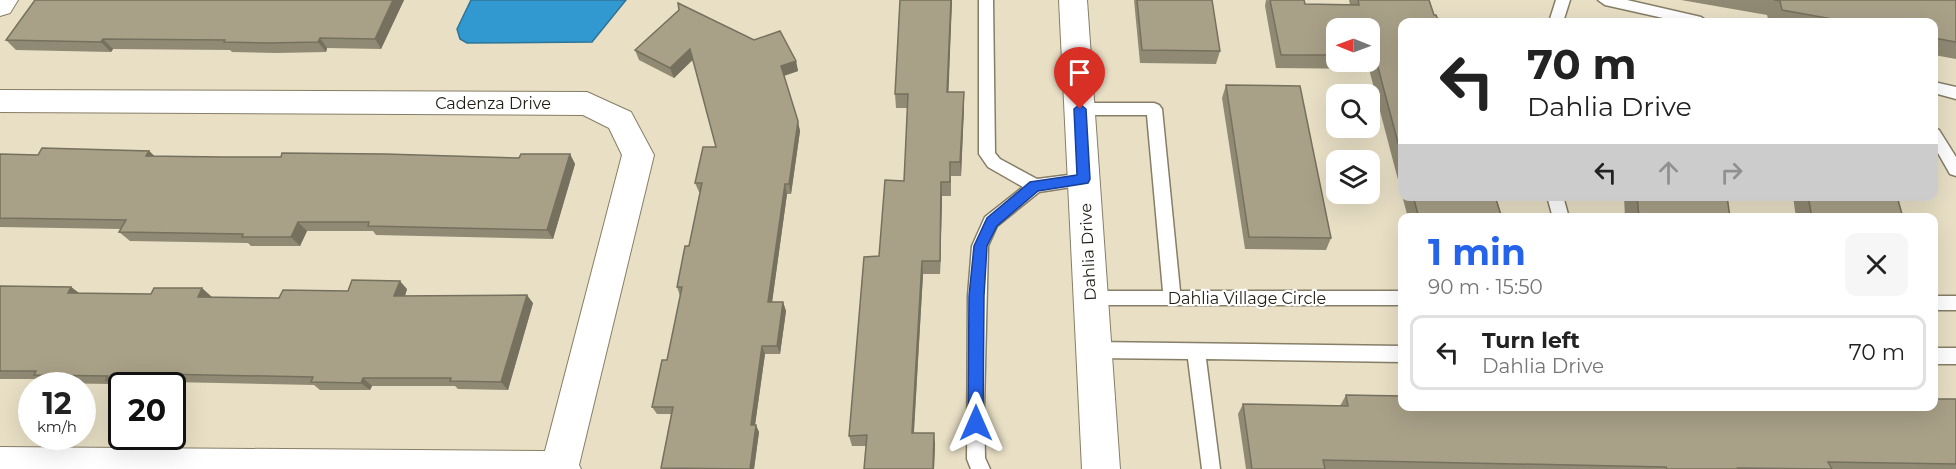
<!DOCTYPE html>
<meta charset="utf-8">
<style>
:root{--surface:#fff;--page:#f6f6f6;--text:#222;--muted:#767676;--line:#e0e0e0;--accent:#2563eb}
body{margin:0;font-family:Montserrat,sans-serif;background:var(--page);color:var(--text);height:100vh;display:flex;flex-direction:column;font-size:22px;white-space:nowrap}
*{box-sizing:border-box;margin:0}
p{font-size:20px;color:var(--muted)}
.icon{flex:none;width:33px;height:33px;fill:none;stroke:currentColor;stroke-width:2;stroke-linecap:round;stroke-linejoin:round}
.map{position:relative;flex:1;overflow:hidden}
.side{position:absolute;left:1398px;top:213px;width:540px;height:198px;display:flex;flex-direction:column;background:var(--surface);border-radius:12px;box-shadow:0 6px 24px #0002}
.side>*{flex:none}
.guide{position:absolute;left:1398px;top:18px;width:540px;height:183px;border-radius:12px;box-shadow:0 6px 24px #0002;background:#fff;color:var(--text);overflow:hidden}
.needle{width:39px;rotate:271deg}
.controls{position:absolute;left:1326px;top:18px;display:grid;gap:12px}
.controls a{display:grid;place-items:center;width:54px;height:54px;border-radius:12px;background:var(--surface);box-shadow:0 6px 24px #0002;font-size:30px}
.speed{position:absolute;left:18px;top:372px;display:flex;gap:12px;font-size:30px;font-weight:700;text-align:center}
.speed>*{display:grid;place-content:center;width:78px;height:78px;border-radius:50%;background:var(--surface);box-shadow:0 6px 24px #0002;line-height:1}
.speed small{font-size:15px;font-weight:400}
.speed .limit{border:3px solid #111;border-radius:9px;background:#fff;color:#111}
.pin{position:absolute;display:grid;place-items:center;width:51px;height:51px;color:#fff;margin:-62px -26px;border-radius:50% 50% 50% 0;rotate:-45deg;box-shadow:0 0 6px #0007}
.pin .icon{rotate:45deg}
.me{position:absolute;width:66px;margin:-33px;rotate:0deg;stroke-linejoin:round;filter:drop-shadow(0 0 4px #0008)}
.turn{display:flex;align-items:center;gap:21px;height:126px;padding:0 30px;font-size:27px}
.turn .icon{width:78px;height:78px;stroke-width:2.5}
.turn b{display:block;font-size:42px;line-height:51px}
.lanes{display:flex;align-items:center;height:57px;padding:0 30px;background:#0003;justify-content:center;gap:30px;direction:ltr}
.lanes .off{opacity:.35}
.round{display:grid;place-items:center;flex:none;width:63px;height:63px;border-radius:12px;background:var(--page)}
.headline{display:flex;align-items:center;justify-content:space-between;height:102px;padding:0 30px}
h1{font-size:36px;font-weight:700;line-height:45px;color:var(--accent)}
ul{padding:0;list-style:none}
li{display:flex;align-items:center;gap:18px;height:75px;margin:0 12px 9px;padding:0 18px;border:3px solid var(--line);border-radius:12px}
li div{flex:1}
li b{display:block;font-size:22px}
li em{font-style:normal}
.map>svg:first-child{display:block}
</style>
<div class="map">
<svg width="1956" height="469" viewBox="0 0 1956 469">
<rect width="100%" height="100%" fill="#e8dfc5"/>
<path fill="#3299d0" stroke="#2d7498" stroke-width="1.5" d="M471 0H626L592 42 467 43 460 39 457 29Z"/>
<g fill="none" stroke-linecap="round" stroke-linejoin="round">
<defs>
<path id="lane" d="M979 0H993L995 153 1000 159 1037 179 1084 173 1090 174 1092 179 1090 184 1084 185 1039 192 997 226 988 246 984 406 985 458 990 469H971L967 459 968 296 972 246 985 217 1023 187 988 167 979 154Z
M1556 0H1570L1563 22H1549Z
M1598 0H1627L1701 17 1708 22H1681L1605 5Z
M1934 82 1956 87V99L1934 93Z
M1080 103H1154L1159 105 1162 109 1180 291H1402V305H1091L1085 303 1082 298 1085 293 1091 291H1163L1147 115H1080L1075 113 1072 109 1075 105Z
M1934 128 1939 130 1956 157V176L1950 174 1934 146Z
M1547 196H1563L1569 218H1553Z
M1934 296H1956V310H1934Z
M1094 342 1402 346V362L1206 359 1220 469H1202L1188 359 1094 358 1088 356 1085 350 1088 344Z
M1934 348H1956V364H1934Z"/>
<path id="street" d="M0 0H18L10 13 0 16Z
M0 90 587 92 631 112 654 155 579 465 581 469H0V447L545 451 622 155 609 128 583 115 0 112Z"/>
<path id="secondary" d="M1059 0H1087L1120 469H1082Z"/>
</defs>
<use href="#lane" stroke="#867e66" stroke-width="3"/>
<use href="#street" stroke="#867e66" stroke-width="2"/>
<use href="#secondary" stroke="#867e66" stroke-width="2"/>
<use href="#lane" fill="#fff" fill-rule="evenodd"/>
<use href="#street" fill="#fff" fill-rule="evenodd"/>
<use href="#secondary" fill="#fff" fill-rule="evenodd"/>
</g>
<path fill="#908a74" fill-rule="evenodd" d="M35 0H404L381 49 327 48 326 52 276 53 232 52 230 50 113 49 111 52 16 50 6 40Z
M900 0H952L948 92H964V107L961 176H951V196H942L940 274H923L914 433 935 444 934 469H864L866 446H852L849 436 879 256 904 181 908 108H896L895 94Z
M1134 0H1212L1220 51 1216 64 1140 63Z
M1266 0 1305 4 1350 5 1349 0H1429L1402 22V196H1495L1502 218H1408L1369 69 1276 68 1265 6ZM1336 28H1370V62H1336Z
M1681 0H1956V59L1934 55V22H1769L1767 15Z
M635 50 796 61 798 71 784 76 800 131 791 194H787L772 302H783L786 311 780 354H765L755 425 759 432 754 469H662L661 468 671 414H657L652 407 667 360 680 296 677 287 689 246 700 192H699L695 183 716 147 693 60 674 78 639 60Z
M1226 85 1331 238 1326 250 1245 249 1222 98Z
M149 151 154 156 223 157 519 158 570 154 575 164 553 239 376 235 373 231H307L300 246H251L248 243 130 241 119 232 121 229 0 227V154L38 155Z
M1624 196H1727L1730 218H1625Z
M1793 196H1897L1903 218H1796Z
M0 286 71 287 79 293 212 297 279 298 348 291 407 289 405 296 533 303 508 390 458 389 455 386H372L370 390H320L314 385 171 382 169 386H122V388H118L111 384 47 383 39 379H0Z
M1346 395 1934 406 1956 399V469H1246L1238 414 1243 404 1340 406Z"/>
<path fill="#76705e" d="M393 0H404L381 49 375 39Z
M951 0H952L948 106 947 92Z
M320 38 327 48 326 52 318 42Z
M103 39 113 49 111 52 101 42Z
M690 49 693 59 674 78 670 68Z
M796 61 798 71 783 76 781 66Z
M964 92V107L961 176 960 162Z
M798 121 800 131 791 194 789 184Z
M149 151 159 160 146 156Z
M570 154 575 164 553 239 547 230Z
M941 182 942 196 940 274V261Z
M785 184 787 194 771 310 768 302Z
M298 222 307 231 300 246 291 237Z
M922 261 923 274 913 444 912 433Z
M400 281 407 289 402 305 394 296Z
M71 287 83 296 68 293Z
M202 288 212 297H198Z
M527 295 533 303 508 390 501 382Z
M783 302 786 311 780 354 777 346Z
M762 346 765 354 754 432 751 425Z
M160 374 171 382 169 386H163L156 381Z
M363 378 372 386 370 390 361 383Z
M756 425 759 432 754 469H750Z
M934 433 935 444 934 469H933Z"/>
<path fill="#a8a087" stroke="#76705e" stroke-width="1.5" d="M35 0H393L375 39 320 38 318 42 268 43 224 42 225 40 103 39 101 42 6 40Z
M900 0H951L947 92H964L960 162H950V182H941L940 261H922L912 433H934L933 469H864L867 435 849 436 864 257 879 256 885 180 904 181 908 94H895Z
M1137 0H1212L1220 51 1142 50Z
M1270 0H1304L1305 4 1359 5 1358 0H1429L1434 15H1436L1439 22H1402V158L1375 56H1370V28H1336V55H1281Z
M1774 0H1956V42L1934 38V22H1849L1782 10 1780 1Z
M678 3 754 40 780 31 796 61 781 66 798 121 789 184H785L768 302H783L777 346H762L751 425H756L750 469 661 468 673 407H652L662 360H667L682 287H677L685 246H689L702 183H695L703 147H716L690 49 670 68 635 50 679 10Z
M1226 85 1300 86 1331 238 1249 237Z
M42 148 149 151 146 156 223 157H281L282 153 385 154 519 158 521 154H570L547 230 368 226 369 222H298L291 237H242L243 234 119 232 126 220 0 218V154L38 155Z
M1413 196H1495L1502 218H1419Z
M1637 196H1727L1730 218H1639Z
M1808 196H1897L1903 218H1812Z
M352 280 400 281 394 296 527 295 501 382 450 381 451 378H363L361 383 311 382 313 377 160 374 156 381 106 380 108 376 34 375 36 371H0V286L71 287 68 293 151 294 154 288H202L198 297 279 298 283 290 348 291Z
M1346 395 1402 396V406H1934V399H1956V464L1828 462 1832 469 1738 468 1739 469H1667L1666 467 1323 460 1325 469H1252L1243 404 1348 406Z"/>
<path fill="#2563eb" stroke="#184099" stroke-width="1.5" d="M1080 104 1086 109 1090 179 1088 183 1038 191 997 226 987 246 984 296 983 423 981 428 976 430 970 428 968 423 969 296 974 246 987 218 1030 182 1077 175 1074 109Z"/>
<g text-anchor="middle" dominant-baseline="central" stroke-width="4.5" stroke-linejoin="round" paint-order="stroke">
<g font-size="16" fill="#211d14" stroke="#fff">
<text x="493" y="103">Cadenza Drive</text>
<text transform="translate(1088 252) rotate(-93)">Dahlia Drive</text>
<text x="1247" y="298">Dahlia Village Circle</text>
</g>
</g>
</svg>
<div class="controls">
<a><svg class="needle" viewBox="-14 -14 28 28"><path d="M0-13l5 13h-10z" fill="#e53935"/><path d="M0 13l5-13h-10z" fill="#767676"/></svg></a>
<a><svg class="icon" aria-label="search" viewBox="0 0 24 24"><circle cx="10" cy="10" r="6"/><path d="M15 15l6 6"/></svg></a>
<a><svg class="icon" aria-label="layers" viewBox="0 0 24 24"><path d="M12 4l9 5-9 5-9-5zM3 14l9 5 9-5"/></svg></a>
</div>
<div class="speed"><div>12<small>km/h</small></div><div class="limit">20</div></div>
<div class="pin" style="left:1080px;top:109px;background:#d93025"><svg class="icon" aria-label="arrive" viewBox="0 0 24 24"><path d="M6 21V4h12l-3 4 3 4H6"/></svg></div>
<svg class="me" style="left:976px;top:423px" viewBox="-20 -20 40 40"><path d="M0-17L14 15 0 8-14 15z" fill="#2563eb" stroke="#fff" stroke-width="4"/></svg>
<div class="guide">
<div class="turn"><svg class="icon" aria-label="left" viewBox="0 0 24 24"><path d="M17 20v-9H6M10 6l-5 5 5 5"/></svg><div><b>70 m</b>Dahlia Drive</div></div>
<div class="lanes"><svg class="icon" aria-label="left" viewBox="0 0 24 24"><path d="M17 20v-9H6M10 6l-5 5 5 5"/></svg><svg class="icon off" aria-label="ahead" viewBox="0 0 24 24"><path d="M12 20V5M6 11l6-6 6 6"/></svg><svg class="icon off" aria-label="right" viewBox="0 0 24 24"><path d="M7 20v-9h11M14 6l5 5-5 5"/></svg></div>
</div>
<section class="side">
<div class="headline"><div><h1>1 min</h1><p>90 m · 15:50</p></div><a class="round"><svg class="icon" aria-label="close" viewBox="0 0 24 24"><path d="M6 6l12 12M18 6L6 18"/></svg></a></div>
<ul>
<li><svg class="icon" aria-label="left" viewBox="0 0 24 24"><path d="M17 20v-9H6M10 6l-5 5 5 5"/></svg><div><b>Turn left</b><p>Dahlia Drive</p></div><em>70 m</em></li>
</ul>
</section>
</div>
